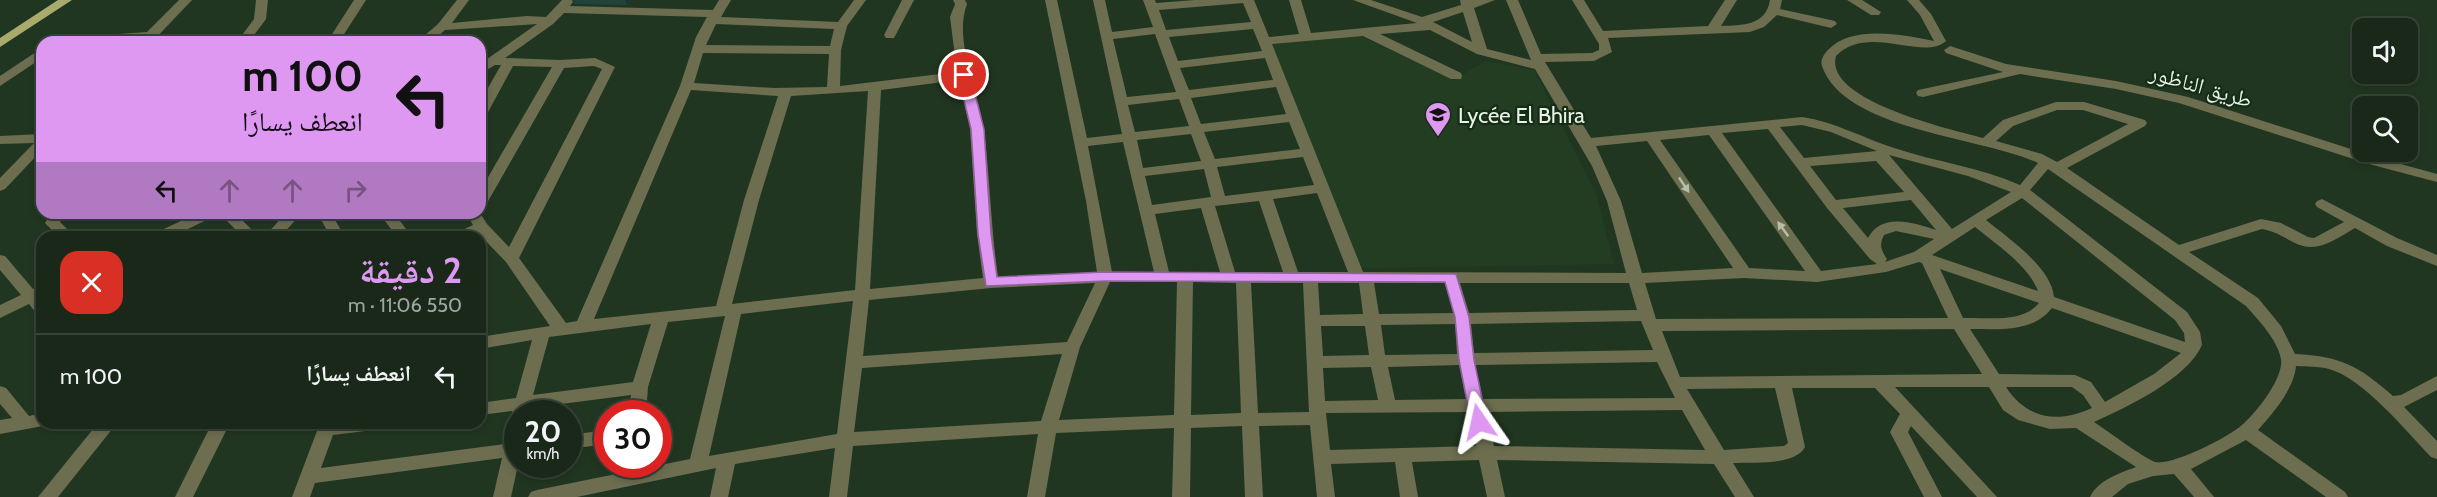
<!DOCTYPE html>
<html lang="ar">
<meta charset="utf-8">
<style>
:root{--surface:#192819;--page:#223022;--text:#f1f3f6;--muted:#9fa6a2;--line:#374438;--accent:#de98f2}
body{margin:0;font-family:Cabin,"Noto Naskh Arabic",sans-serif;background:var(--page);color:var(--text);direction:rtl;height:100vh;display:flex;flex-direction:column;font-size:22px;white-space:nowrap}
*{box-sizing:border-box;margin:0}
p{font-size:20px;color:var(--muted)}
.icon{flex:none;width:33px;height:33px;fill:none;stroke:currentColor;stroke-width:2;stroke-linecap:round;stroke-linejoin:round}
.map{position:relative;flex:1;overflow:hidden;direction:ltr}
.panel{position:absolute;left:36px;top:231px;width:450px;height:198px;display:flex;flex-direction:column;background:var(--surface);border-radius:18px;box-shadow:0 3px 9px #0003,0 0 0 2px var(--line);direction:rtl}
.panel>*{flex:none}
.banner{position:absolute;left:36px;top:36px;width:450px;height:183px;border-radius:18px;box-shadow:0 3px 9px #0003,0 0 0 2px var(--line);direction:rtl;background:#de98f2;color:#111;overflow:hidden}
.fabs{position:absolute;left:2352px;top:18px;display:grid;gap:12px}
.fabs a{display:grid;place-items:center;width:66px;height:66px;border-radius:12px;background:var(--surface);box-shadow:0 3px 9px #0003,0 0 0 2px var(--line);font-size:30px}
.speed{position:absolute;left:504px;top:400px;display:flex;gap:12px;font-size:30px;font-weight:700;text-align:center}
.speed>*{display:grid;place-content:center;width:78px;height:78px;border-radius:50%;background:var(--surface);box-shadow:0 3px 9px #0003,0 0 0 2px var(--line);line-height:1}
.speed small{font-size:15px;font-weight:400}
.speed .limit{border:9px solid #d22;background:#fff;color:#111}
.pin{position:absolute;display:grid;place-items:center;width:51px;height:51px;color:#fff;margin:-26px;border:3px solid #fff;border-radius:50%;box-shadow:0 2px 6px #0007}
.me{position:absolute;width:66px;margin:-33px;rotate:349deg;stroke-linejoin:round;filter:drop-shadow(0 0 4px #0008)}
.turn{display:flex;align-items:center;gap:21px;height:126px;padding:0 24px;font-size:27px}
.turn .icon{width:78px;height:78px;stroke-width:2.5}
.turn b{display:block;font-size:42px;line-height:51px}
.lanes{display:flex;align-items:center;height:57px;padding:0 24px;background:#0003;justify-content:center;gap:30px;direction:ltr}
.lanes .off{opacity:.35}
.round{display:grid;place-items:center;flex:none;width:63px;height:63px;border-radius:18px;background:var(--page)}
.head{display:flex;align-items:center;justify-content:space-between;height:102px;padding:0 24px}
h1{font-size:36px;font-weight:700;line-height:45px;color:var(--accent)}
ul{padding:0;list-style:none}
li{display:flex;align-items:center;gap:18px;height:84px;padding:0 24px;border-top:2px solid var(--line)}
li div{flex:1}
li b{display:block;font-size:22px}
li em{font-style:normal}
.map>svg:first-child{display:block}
</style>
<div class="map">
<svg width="2437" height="497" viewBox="0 0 2437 497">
<rect width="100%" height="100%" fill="#213621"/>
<path fill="#223d22" d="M1354 33 1454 80 1485 61 1534 70 1597 196 1614 264 1361 268 1269 43Z"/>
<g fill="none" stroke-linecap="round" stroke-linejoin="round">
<path fill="#6d6e50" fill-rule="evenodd" d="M179 0H192L152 42H55L61 38 147 32Z
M256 0H268L266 19 249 42H237L254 19Z
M354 0H366L339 42H327Z
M457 0H469L452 23 527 16 546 17 562 0H572L573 2 570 6 713 10 719 0H731L721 17 838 22 854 0H866L847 26 841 50 840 86 957 72 950 17 955 4 953 0H965L967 4C953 40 979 93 984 130 990 179 991 228 998 277L1097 272 1086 201 1045 0H1057L1087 138 1122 134 1093 0H1105L1112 32 1153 27 1143 0H1155L1156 3 1195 0H1254L1269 37 1299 34 1289 0H1301L1311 33 1417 23 1353 0H1371L1422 17 1461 5 1460 0H1495L1474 8 1487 49 1531 60 1506 0H1518L1541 54 1592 53 1599 50V44L1572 0H1584L1603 31 1708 26 1725 0H1737L1721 26C1742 25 1766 26 1770 0H1782L1780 9 1835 21 1837 24 1831 28 1777 15 1764 27 1750 32 1608 38 1612 52 1594 61 1545 62 1591 138 1802 117C1835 122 1863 138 1894 148 1936 162 1979 167 2020 185L2038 163C1984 137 1844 131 1822 66 1820 60 1824 54 1828 50 1852 24 1904 35 1934 41L1920 15 1907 0H1919L1931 14 1946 41C1923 62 1868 23 1836 56 1823 101 1954 130 1983 138L2003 120 2056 102H2084L2145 120 2147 123 2145 126 2067 168 2179 245 2261 219 2281 223 2308 237 2314 238 2344 222 2317 207 2315 204 2317 201 2322 199 2397 238 2437 255V266L2387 246 2355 228C2334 240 2316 255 2293 242 2282 236 2274 231 2262 229L2189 252 2258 298 2281 326 2295 354C2340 356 2359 366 2393 396L2401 395 2437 376V390L2404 407 2437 441V459L2431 457C2406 431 2363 378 2329 369 2319 366 2307 367 2296 366 2294 389 2273 413 2258 430L2345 492 2348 497H2326L2246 440 2191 469 2214 497H2194L2174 474 2153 476 2128 484 2112 497H2090C2098 480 2120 473 2136 467L2076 428 2050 429 2018 420 2003 410 1989 387H1895L1997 497H1977L1911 426 1908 432 1942 497H1924L1890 432 1900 414 1875 388H1792L1805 447C1795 466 1752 462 1733 463L1754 497H1735L1714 464 1497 460 1505 497H1487L1479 460 1412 462 1418 497H1400L1395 462 1331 464 1335 497H1317L1310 425 1259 426 1263 497H1245L1242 426 1191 428 1190 497H1172L1174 428 1056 433 1045 497H1027L1038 434 853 446 847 497H829L835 448 735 464 728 497H710L716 468 577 497H528L531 492 537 490 690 459 725 316 668 322 648 387 646 414H628L631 395 530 408 529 414H518V465L511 497H493L502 458 315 483 310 497H292L320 423H383L380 428 374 430 333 435 321 468 505 444 509 424 514 419 512 411 480 415V403L516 398 532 340 480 349V337L550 326 506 262 479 234 472 237H452L454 234 473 225 466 213H480L487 224 509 247 602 69 594 66 564 68 487 203 480 208V191L552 67 513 66 487 114 480 118V102L501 65H495L480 74V64L537 24 445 30 431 42H417L438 24ZM1243 3 1251 22 1166 30 1159 10ZM1463 12 1472 42 1433 22ZM564 13 707 17 696 37 680 86 577 321 566 323 519 258 615 67 595 58 560 60 505 58 553 24ZM716 24 834 29 830 46 706 45ZM1253 29 1262 51 1178 61 1169 37ZM1430 30 1477 54 1535 69 1592 166 1607 201 1626 273 1363 272 1272 44 1363 36 1451 79H1461L1462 76 1461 73 1380 34ZM1155 34 1176 92 1127 97 1113 39ZM703 53 829 54 827 87 774 88 694 83ZM1265 58 1273 80 1189 90 1180 68ZM959 80 970 129 977 234 983 278 870 289 881 90ZM1276 87 1286 114 1201 124 1191 98ZM691 90 778 96 744 200 716 306 594 319ZM868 91 855 290 732 304 759 200 791 96ZM1179 99 1189 126 1135 132 1128 105ZM2057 110H2083L2128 124 2057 162 2042 154 1996 141 2013 126ZM1289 122 1300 149 1215 159 1204 132ZM1802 125 1831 132 1877 151 1804 158 1780 127ZM1768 129 1827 208 1870 259 1877 264 1821 271 1722 133ZM1191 134 1201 161 1143 168 1137 140ZM1709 135 1805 271 1749 268 1660 140ZM1647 141 1733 268 1642 273 1621 201 1596 146ZM1123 142 1154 272H1112L1088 146ZM1889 155 1968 176 2011 192 1952 229ZM1303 157 1314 185 1225 196 1217 167ZM1876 161 1904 192 1836 200 1810 166ZM1204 169 1211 197 1152 205 1145 176ZM2048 169 2246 306C2259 321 2277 339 2281 359 2284 378 2256 413 2242 425 2229 437 2172 466 2155 462 2144 458 2106 430 2094 422 2127 407 2187 379 2202 345L2200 332 2187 312 2030 190ZM1317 193 1348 272H1298L1273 199ZM2022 198 2175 320 2184 333 2185 342 2054 297C2051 267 2008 238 1986 220ZM1911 200 1936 230C1914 223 1882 212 1868 238L1843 208ZM1259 201 1283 272H1235L1215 206ZM1201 208 1220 272H1169L1155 214ZM1975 227C1997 245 2028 265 2038 291L1932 255ZM1896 231 1934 239 1914 252 1885 262 1887 259C1881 250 1879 245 1884 235ZM1919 262 1922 263 1948 318 1656 319 1645 283 1744 278 1817 282 1886 272ZM1940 269 2039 303C2022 324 1988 317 1963 318ZM1110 282H1177L1174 415 1059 420 1080 347ZM1193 282 1236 283 1241 413 1191 415ZM1095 283 1067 342 863 356 869 300 991 288ZM1251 283H1303L1309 412 1258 413ZM1318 283H1359L1363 314 1320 315ZM1374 283H1445L1453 313 1379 314ZM1460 283H1629L1637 310 1469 313ZM853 301 837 434 709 456 741 314ZM2052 308 2181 353 2154 374 2105 402 2091 382 2075 375 1999 374 1970 329C2000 329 2032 333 2052 308ZM1641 321 1653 350 1474 353 1471 324ZM651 324 633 382 533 395 549 337ZM1455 324 1457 354 1385 355 1381 325ZM1321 326H1365L1369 355 1323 356ZM1954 329 1982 374 1680 377 1662 331ZM1062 354 1041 421 854 432 862 368ZM1657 362 1675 398 1483 399 1475 365ZM1459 365 1466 399 1395 400 1388 367ZM1371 367 1378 400 1325 401 1323 368ZM2006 387H2072L2083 395 2092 408C2058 424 2027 419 2006 387ZM1775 388 1788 443 1784 446 1724 450 1687 389ZM1682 410 1705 450 1494 446 1486 412ZM1469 412 1476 446 1330 450 1326 413Z
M902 0H914L894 38H886L884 35Z
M1847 0H1862L1881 12 1879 15H1871Z
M1950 46 2006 64 2116 81 2188 97 2379 158 2437 174V182L2369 164 2179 103 2116 89 2020 74 1923 97 1918 96 1916 93 1918 90 2003 72 1946 53 1944 50Z
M42 48V58L0 86V76Z
M42 134V150L5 189 0 191V178L34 143 0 144V136Z
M51 213H66L60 222 75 237H59L45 223Z
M198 213H217L215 216 171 237H151L153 234Z
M219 213H235L259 237H243Z
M286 213H302L280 237H264Z
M317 213H331L345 237H331Z
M379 213H394L412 237H397Z
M0 255 5 256 33 289 42 286V315L36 313 29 304 0 318V305L21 295 0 270Z
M0 386 6 388 29 416 42 413V423H49L48 425 0 434V420L12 418 0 404Z
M98 423H117L58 497H38Z
M212 423H230L193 497H175Z
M608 430V444L568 449V435Z"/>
<path fill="#a9ab6c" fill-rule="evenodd" d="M58 0H72L0 47V38Z"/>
</g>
<path fill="#21433c" d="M573 0H631L627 5 575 4Z"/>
<path fill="#1b3731" d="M625 0H631L627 5Z"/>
<defs><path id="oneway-solid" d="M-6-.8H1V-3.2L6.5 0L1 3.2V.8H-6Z" transform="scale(1.5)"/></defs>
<g fill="#b6bea9">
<use href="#oneway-solid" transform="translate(1684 185) rotate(56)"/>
<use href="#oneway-solid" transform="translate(1783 229) rotate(-126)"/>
</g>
<path fill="#de98f2" stroke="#90639d" stroke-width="1.5" d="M964 72 970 75 984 129 991 234 997 277 1105 272 1456 274 1469 317 1474 360 1487 422 1485 426H1473L1471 422 1459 360 1455 317 1445 282 1105 281 986 286 978 234 971 129 958 75Z"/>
<defs>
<symbol id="school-pin" viewBox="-11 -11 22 30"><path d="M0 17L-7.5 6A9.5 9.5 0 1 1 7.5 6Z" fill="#de98f2" stroke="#172c17"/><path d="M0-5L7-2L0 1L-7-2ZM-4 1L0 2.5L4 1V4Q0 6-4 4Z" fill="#111"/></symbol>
</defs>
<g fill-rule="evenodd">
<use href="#school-pin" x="1423" y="100" width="30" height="40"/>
</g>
<g text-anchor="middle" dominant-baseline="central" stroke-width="4.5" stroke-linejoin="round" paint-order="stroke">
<g font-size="22" fill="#e6f3e5" stroke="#172c17">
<text transform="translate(2201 86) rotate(16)">طريق الناظور</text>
</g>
<g font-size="22" fill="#e6f3e5" stroke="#172c17" text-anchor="start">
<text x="1458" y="115">Lycée El Bhira</text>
</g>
</g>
</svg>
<div class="fabs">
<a><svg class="icon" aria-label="sound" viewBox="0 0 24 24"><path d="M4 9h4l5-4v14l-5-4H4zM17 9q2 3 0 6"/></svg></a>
<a><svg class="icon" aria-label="search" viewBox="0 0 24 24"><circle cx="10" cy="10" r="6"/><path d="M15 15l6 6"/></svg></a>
</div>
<div class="speed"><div>20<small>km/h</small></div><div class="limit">30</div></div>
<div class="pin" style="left:964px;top:75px;background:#d93025"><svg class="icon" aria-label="arrive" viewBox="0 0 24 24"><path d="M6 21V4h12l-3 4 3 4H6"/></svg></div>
<svg class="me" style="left:1479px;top:422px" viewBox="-20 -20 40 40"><path d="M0-17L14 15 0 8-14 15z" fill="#de98f2" stroke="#fff" stroke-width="4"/></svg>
<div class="banner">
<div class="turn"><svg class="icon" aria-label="left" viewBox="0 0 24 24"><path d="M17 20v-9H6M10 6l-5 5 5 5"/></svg><div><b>100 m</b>انعطف يسارًا</div></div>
<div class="lanes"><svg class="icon" aria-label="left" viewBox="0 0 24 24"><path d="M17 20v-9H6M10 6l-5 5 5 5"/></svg><svg class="icon off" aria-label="ahead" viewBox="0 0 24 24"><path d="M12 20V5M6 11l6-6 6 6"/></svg><svg class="icon off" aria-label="ahead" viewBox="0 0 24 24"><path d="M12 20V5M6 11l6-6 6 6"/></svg><svg class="icon off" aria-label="right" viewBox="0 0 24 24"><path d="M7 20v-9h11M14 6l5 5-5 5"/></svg></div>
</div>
<section class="panel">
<div class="head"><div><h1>2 دقيقة</h1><p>550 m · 11:06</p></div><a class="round" style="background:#d93025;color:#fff"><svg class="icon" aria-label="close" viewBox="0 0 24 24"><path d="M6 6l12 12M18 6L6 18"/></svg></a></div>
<ul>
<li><svg class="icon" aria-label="left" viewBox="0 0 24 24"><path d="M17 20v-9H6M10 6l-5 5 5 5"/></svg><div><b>انعطف يسارًا</b></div><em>100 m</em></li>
</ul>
</section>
</div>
